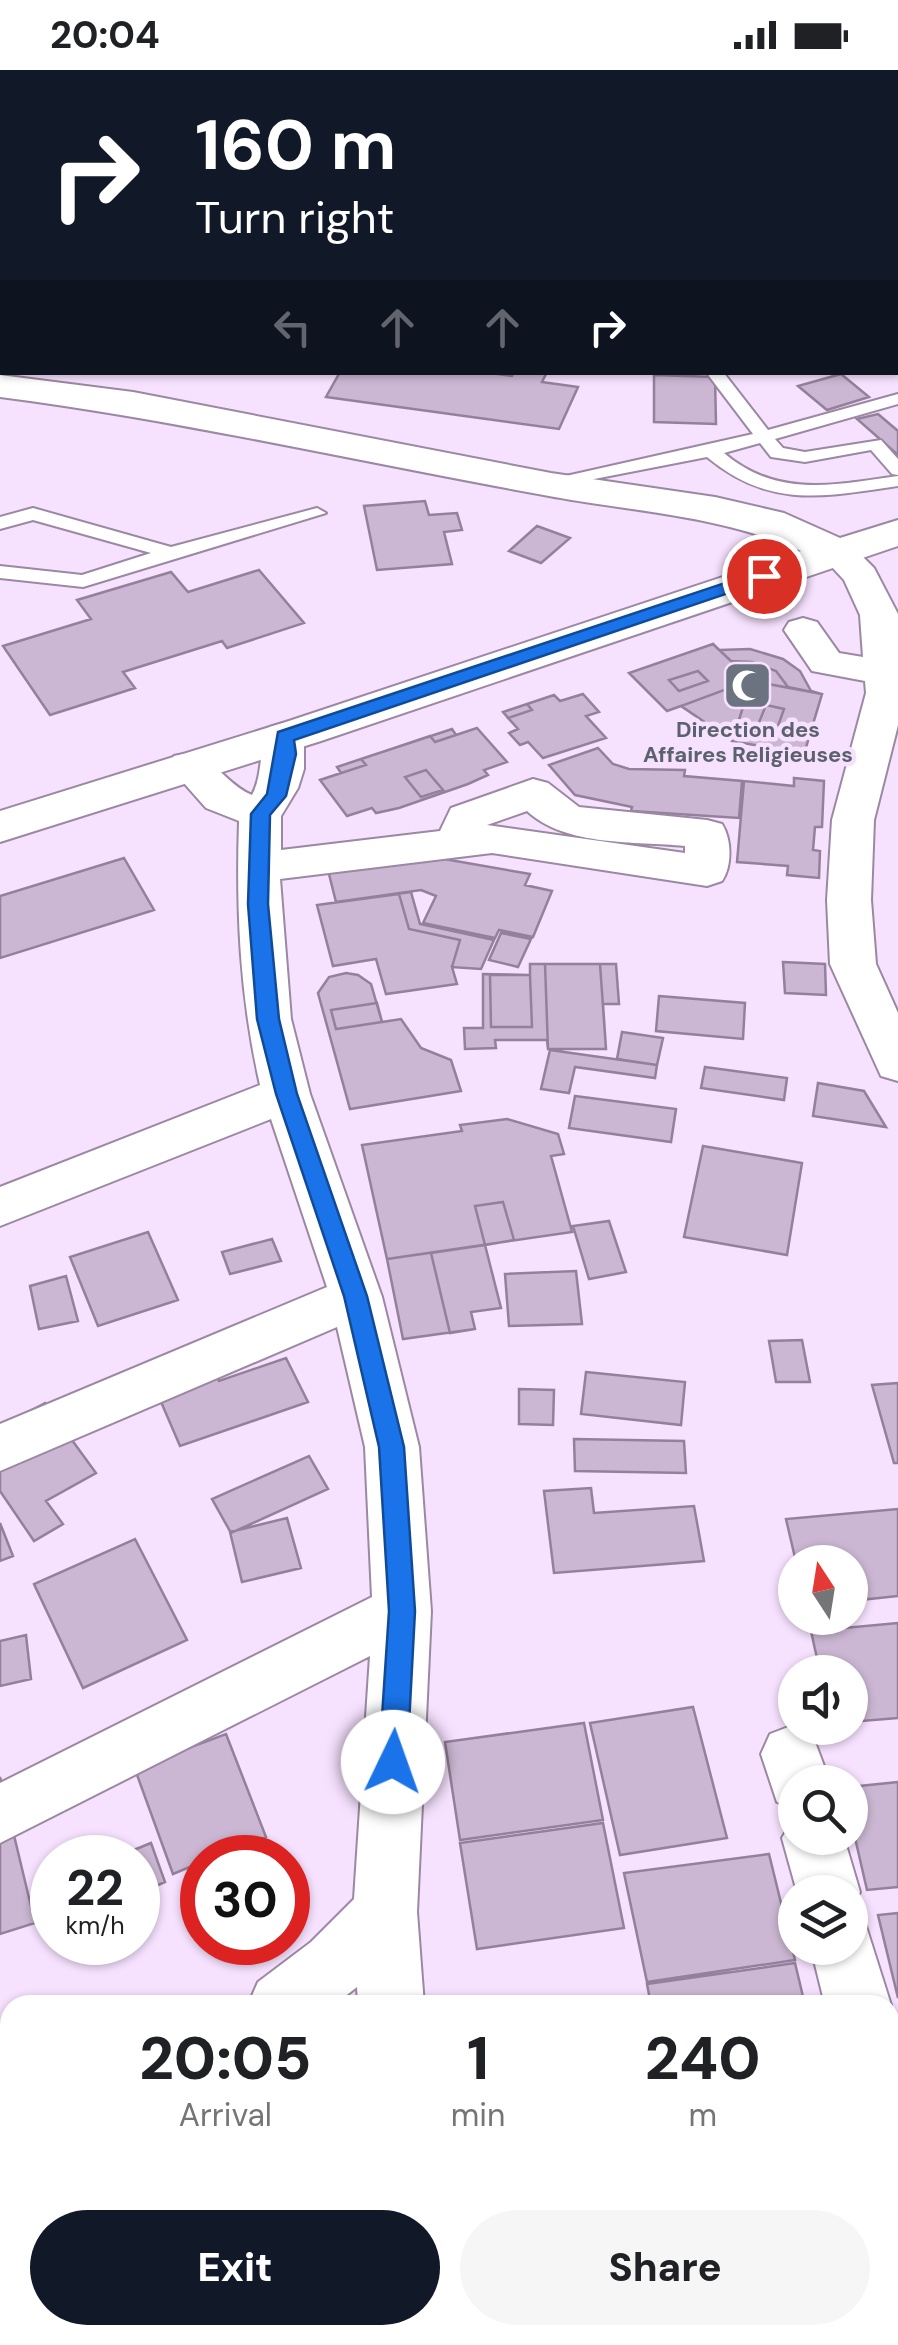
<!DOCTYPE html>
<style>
:root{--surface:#fff;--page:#f6f6f6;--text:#202124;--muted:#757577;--accent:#111827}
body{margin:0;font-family:"DM Sans",sans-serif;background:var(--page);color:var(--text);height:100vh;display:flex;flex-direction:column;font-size:38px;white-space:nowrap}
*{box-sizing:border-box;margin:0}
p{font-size:32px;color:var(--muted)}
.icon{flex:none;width:55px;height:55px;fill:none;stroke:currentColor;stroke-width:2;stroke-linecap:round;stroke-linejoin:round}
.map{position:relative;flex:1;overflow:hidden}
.panel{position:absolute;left:0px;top:1925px;width:900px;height:350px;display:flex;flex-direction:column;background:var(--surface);border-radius:30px 30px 0 0;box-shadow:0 2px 8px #0004}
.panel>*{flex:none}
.hud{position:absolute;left:0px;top:0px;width:900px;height:305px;box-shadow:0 2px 8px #0004;background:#111827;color:#fff;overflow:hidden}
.needle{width:65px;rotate:348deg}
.fabs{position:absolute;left:778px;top:1475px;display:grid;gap:20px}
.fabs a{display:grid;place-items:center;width:90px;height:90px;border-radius:50%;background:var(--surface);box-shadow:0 2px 8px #0004;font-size:50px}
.speed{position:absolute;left:30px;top:1765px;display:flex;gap:20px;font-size:50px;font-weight:700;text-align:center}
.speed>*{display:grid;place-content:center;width:130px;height:130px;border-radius:50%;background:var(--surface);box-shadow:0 2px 8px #0004;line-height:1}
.speed small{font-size:25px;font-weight:400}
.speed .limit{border:15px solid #d22;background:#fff;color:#111}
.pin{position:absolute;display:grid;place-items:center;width:85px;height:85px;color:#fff;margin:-42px;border:5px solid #fff;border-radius:50%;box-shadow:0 2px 10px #0007}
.me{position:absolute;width:110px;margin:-55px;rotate:3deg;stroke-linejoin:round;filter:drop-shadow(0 0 8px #0008)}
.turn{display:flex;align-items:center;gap:35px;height:210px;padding:0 30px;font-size:45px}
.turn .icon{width:130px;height:130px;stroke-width:2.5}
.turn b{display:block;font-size:70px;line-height:85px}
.lanes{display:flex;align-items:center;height:95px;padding:0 30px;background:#0003;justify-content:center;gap:50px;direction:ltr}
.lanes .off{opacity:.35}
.eta{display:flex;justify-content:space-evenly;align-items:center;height:170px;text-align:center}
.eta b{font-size:60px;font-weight:800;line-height:70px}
.primary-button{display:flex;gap:20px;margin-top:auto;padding:20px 30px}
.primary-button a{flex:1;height:115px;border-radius:60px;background:var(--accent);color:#fff;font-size:40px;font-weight:800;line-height:115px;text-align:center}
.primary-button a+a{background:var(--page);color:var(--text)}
.status{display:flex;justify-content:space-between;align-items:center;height:70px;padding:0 50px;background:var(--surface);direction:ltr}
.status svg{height:28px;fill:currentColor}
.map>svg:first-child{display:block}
</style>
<div class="status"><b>20:04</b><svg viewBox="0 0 49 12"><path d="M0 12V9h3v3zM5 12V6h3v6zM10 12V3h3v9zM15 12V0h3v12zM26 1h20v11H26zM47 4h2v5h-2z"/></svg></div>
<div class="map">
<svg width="898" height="2275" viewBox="0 0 898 2275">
<rect width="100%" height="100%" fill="#f6e1fe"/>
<path fill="#c7d0b6" d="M0 0H527L2 2 0 32Z"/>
<path fill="#cbb7d3" stroke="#94809a" stroke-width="2.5" d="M340 302H484L512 306 514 302H547L542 312 578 317 559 359 326 327Z
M841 304 869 327 827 340 798 316Z
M654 305 715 307 716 354 654 352Z
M878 344 898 361V385L857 349Z
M425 431 429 445 457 443 462 460 444 462 452 494 377 500 364 436Z
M537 456 570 468 541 493 509 481Z
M259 500 304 553 227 578 222 571 123 602 135 618 50 645 3 576 91 549 77 530 171 502 188 522Z
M713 574 752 611 822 624 804 684 732 671 735 662 709 655 681 636 667 641 629 603Z
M713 574 731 591 752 592 776 601 788 617 822 624 804 684 732 671 735 662 709 655 681 636 667 641 629 603Z
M713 574 719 580 750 579 783 589 800 601 811 621 822 624 804 684 732 671 735 662 709 655 681 636 667 641 629 603Z
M698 601 708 611 679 621 669 610Z
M724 620 746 628 735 662 709 655 681 636Z
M583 624 599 642 586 646 606 668 543 688 528 672 520 675 509 663 518 659 503 642 554 625 560 631Z
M583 624 599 642 586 646 606 668 543 688 528 672 520 675 509 663 518 659 508 648 532 640 527 634 554 625 560 631Z
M766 635 784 639 777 659 758 655Z
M477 658 507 692 484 700 488 705 468 714 399 738 376 743 372 738 347 746 320 710 341 703 337 697 361 689 452 659 456 665Z
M477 658 507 692 484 700 488 705 468 714 399 738 376 743 372 738 347 746 320 710 366 695 361 689 430 666 435 672Z
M598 678 613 694 629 699 685 700 684 706 742 711 739 748 631 741 632 737 575 725 549 695Z
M426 700 443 720 421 727 405 707Z
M794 708 824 711 822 757H815L813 780 820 781 819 808 787 805 788 796 737 792 744 711 794 716Z
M427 786 530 804 525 815 552 821 533 867 499 860 495 868 423 853 436 826 421 820 336 832 328 800Z
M124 788 154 840 0 888V826Z
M411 822 420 854 494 870 481 899 452 897 457 914 386 924 376 889 333 896 317 835Z
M399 824 409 859 460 870 452 897 457 914 386 924 376 889 333 896 317 835Z
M501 863 531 869 518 897 489 890Z
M783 892 825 894 826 925 785 923Z
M530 894H616L619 934H603L606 979H548L547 970H495L496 978 465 979 464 958H483V904L530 905Z
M545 894H600L606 979H548Z
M346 903 358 905 371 914 382 952 401 949 421 978 451 990 461 1021 350 1039 318 923 329 907Z
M490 905H530L532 957H491Z
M659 926 745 933 743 969 656 961Z
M377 933 382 952 336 959 331 940Z
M622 962 663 968 657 995 617 989Z
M550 980 657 995 655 1008 575 997 569 1023 541 1019Z
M705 997 787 1008 784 1030 701 1018Z
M818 1013 864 1021 886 1057 813 1046Z
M575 1026 676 1039 671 1072 569 1058Z
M507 1049 558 1064 564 1084 551 1086 572 1162 387 1189 362 1075 462 1061 460 1055Z
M703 1076 802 1093 787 1185 684 1167Z
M503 1132 514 1170 485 1175 475 1136Z
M609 1151 626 1202 589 1209 573 1156Z
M148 1162 178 1230 98 1256 70 1187Z
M272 1169 281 1191 230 1204 222 1182Z
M485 1175 501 1238 471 1242 475 1259 450 1263 431 1183Z
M485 1175 501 1238 471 1242 475 1259 403 1269 387 1189Z
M576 1201 582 1254 509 1256 505 1204Z
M66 1206 78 1251 39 1259 30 1216Z
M802 1270 810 1312H776L769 1271Z
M205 1278 219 1311 286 1288 308 1332 180 1376 146 1297Z
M586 1302 685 1312 681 1355 581 1344Z
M898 1313V1393H894L872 1315Z
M519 1319 554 1320 553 1355 519 1354Z
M45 1333 96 1403 46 1431 63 1454 34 1471 0 1421V1357Z
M574 1369 684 1371 686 1403 575 1401Z
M309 1386 328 1419 231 1463 212 1429Z
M591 1418 594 1443 694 1436 704 1491 554 1503 544 1421Z
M898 1439V1526L850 1531V1492H796L786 1449Z
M287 1448 301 1498 242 1512 230 1462Z
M0 1453 13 1486 0 1491Z
M135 1469 187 1570 83 1618 34 1514Z
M898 1553V1648L850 1652V1602H820L811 1561Z
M26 1565 31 1609 0 1616V1571Z
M693 1637 727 1768 620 1785 590 1653Z
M584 1653 603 1750 460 1770 445 1672Z
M226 1664 266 1767 214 1788H202V1792L173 1804 124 1669 170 1685Z
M0 1707 35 1853 0 1864Z
M898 1712V1817L867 1820 850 1746V1717Z
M603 1753 624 1858 477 1879 460 1773Z
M151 1773 165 1812 138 1824V1788H114Z
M769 1784 795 1890 647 1912 624 1803Z
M898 1843V1928L878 1845Z
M795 1893 805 1935H651L647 1914Z
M10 2229V2265H318L319 2275H0V2240Z
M10 2229V2265H318L319 2275H0V2240Z
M802 2265H870L872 2275H772L771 2270Z"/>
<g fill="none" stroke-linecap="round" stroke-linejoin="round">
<defs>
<path id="lane" d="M706 302H723L768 360 898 324V334L775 369 783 378 805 382 881 370 898 389V405L892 404 871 380 805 392 771 387 760 373 724 383C777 428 834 415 898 406V416C824 427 769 439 707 387L548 418V410L753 364Z
M33 438 171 477 317 438 326 443 83 517 0 508V496L82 505 151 483 33 450 0 459V447Z"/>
<path id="street" d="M0 136H2V155H0Z
M836 470 849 473 874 498 898 544V655L874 750 871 830 876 894 898 943V1011L881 1006 830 894 827 830 832 750 866 623 865 611 812 601 784 560 789 552 803 548 817 552 839 583 863 587 860 545 844 510 817 481 823 473Z
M284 653 298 657 304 666V699L298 718 281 746V780L440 761 451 738 533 709 548 713 579 737 707 750 722 754C732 770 732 796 722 811L707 816 492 783 280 809 291 949 310 1024 382 1227 419 1377 431 1541 417 1842 424 1935H358L357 1917 334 1935H248L258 1912 311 1872 354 1829 370 1586 0 1773V1713L372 1527 365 1377 337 1257 0 1401V1354L327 1217 271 1049 0 1156V1117L260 1015C240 927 236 841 239 751L206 738 168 695 174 686C210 676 222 713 252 725 264 703 258 674 270 657ZM527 741C566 777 635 771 685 776V783L487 755Z
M791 1656 812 1664 830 1712H795V1739L777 1732 761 1684 770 1664Z
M795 1746V1768H844L860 1822 850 1844V1822H797L782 1768Z
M850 1849 866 1856 891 1935 890 1937 825 1935 811 1878H850Z
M898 1958V2024L890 2025V1959Z
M890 2047 898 2050V2158L890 2155Z
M10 2068V2138L0 2142V2072Z
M379 2265H451L452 2275H380Z"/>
<path id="secondary" d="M0 305 133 322 551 403 715 427 784 443 840 468 898 450V476L321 671 0 772V741L289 651 801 481C720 445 635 442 549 426 365 393 185 351 0 327Z"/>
<path id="primary" d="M763 0H830L762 2Z
M0 49H2V69H0Z"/>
</defs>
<use href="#lane" stroke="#9b88a2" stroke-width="4"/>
<use href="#street" stroke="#9b88a2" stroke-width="4"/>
<use href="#secondary" stroke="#9b88a2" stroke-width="4"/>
<use href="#primary" stroke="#9b88a2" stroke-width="4"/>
<use href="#lane" fill="#fff" fill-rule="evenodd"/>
<use href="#street" fill="#fff" fill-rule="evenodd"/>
<use href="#secondary" fill="#fff" fill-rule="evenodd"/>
<use href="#primary" fill="#fff" fill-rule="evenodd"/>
</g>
<path fill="#1a73e8" stroke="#114b97" stroke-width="2.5" d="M764 500 773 506 770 509 294 670 296 684 286 726 270 745 268 834 279 949 297 1024 367 1226 404 1377 415 1541 407 1692 403 1701 393 1704 383 1701 379 1692 389 1541 379 1377 344 1226 276 1024 257 949 248 834 251 744 267 724 278 662Z"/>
<defs>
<symbol id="mosque-square" viewBox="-11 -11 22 22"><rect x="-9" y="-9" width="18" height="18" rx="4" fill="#6b7280" stroke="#f6e1fe"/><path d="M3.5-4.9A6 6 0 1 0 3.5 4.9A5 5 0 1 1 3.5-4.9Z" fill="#fff"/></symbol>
</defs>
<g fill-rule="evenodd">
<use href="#mosque-square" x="720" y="588" width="55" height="55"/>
</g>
<g text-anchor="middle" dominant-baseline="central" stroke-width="9" stroke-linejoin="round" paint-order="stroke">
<g font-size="22" font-weight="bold" fill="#5b616d" stroke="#f6e1fe">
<text x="748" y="659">Direction des<tspan x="748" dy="25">Affaires Religieuses</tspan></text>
</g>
</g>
</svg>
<div class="fabs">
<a><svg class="needle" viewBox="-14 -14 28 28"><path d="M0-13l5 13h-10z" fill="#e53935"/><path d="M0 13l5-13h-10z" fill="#757577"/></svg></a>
<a><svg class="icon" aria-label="sound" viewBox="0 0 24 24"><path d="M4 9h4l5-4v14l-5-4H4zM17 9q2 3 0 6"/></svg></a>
<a><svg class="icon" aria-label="search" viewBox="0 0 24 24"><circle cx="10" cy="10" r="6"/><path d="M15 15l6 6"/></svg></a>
<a><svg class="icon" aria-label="layers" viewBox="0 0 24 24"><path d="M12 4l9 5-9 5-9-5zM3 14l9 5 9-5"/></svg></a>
</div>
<div class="speed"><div>22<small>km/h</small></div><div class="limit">30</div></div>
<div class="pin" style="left:764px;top:506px;background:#d93025"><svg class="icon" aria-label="arrive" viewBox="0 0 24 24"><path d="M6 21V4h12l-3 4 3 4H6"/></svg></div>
<svg class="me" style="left:393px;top:1692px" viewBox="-20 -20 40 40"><circle r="19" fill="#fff"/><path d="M0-13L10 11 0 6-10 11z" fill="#1a73e8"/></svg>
<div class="hud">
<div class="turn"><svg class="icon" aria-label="right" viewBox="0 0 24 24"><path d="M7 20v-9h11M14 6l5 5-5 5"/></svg><div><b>160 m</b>Turn right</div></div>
<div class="lanes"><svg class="icon off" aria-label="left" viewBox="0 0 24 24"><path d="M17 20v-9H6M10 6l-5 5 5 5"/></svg><svg class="icon off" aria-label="ahead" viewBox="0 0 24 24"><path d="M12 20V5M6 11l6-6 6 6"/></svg><svg class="icon off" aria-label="ahead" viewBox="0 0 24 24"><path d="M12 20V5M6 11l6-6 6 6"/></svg><svg class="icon" aria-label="right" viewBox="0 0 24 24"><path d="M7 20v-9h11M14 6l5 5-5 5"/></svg></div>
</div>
<section class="panel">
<div class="eta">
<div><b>20:05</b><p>Arrival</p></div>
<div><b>1</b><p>min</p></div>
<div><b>240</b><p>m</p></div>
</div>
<div class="primary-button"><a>Exit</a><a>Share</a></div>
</section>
</div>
